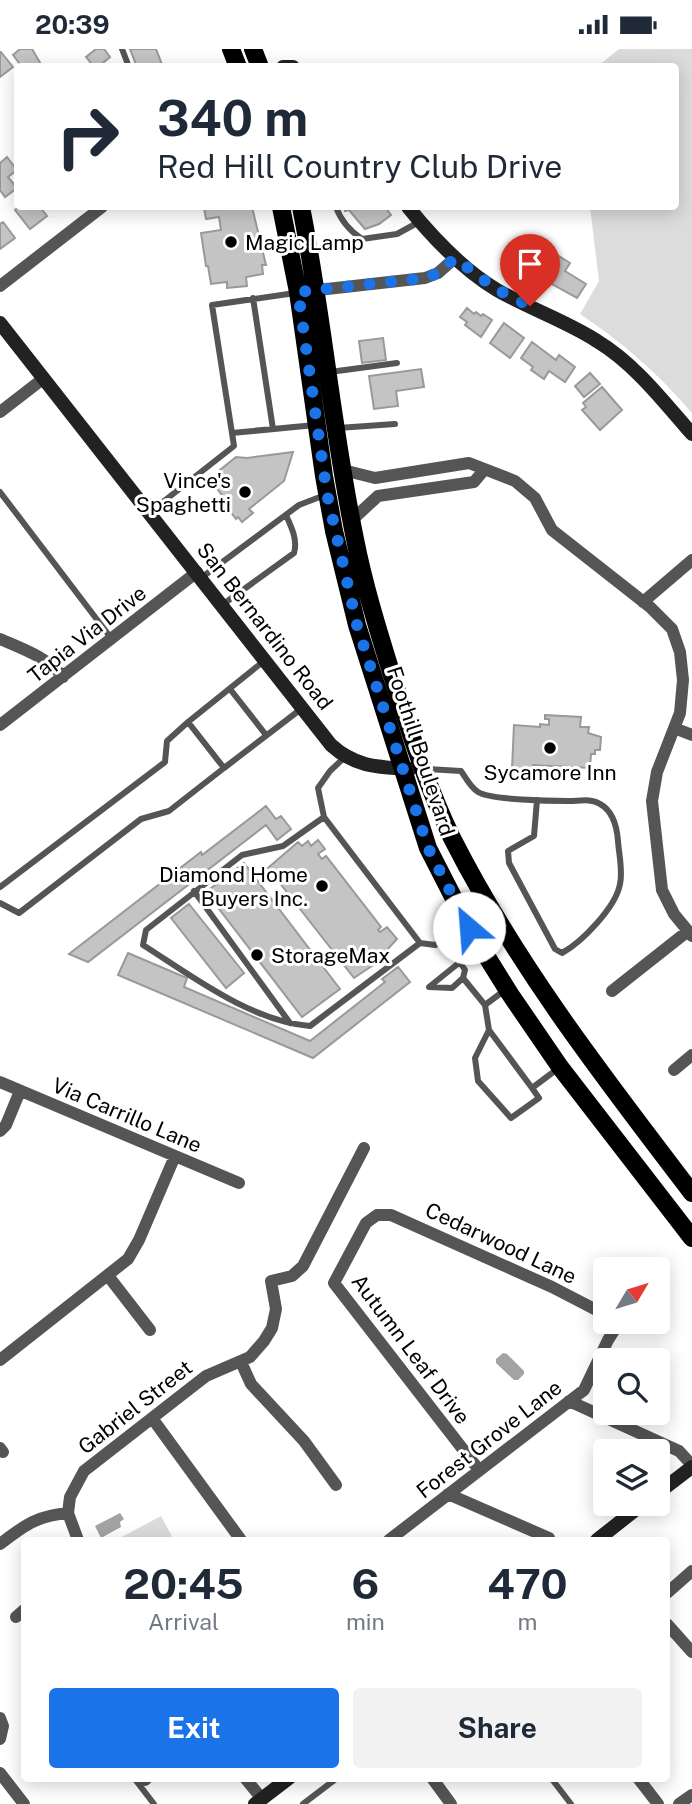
<!DOCTYPE html>
<style>
:root{--surface:#fff;--page:#f2f2f3;--text:#1f2937;--muted:#747a83;--accent:#1a73e8}
body{margin:0;font-family:"Public Sans",sans-serif;background:var(--page);color:var(--text);height:100vh;display:flex;flex-direction:column;font-size:26px;white-space:nowrap}
*{box-sizing:border-box;margin:0}
p{font-size:23px;color:var(--muted)}
.icon{flex:none;width:38px;height:38px;fill:none;stroke:currentColor;stroke-width:2;stroke-linecap:round;stroke-linejoin:round}
.map{position:relative;flex:1;overflow:hidden}
.side{position:absolute;left:21px;top:1488px;width:649px;height:245px;display:flex;flex-direction:column;background:var(--surface);border-radius:7px;box-shadow:0 4px 18px #0003}
.side>*{flex:none}
.top-card{position:absolute;left:14px;top:14px;width:665px;height:147px;border-radius:7px;box-shadow:0 4px 18px #0003;background:#fff;color:var(--text);overflow:hidden}
.needle{width:46px;rotate:52deg}
.controls{position:absolute;left:593px;top:1208px;display:grid;gap:14px}
.controls a{display:grid;place-items:center;width:77px;height:77px;border-radius:7px;background:var(--surface);box-shadow:0 4px 18px #0003;font-size:35px}
.pin{position:absolute;display:grid;place-items:center;width:60px;height:60px;color:#fff;margin:-72px -30px;border-radius:50% 50% 50% 0;rotate:-45deg;box-shadow:0 0 7px #0007}
.pin .icon{rotate:45deg}
.me{position:absolute;width:77px;margin:-38px;rotate:333deg;stroke-linejoin:round;filter:drop-shadow(0 0 5px #0008)}
.turn{display:flex;align-items:center;gap:24px;height:147px;padding:0 28px;font-size:32px}
.turn .icon{width:91px;height:91px;stroke-width:2.5}
.turn b{display:block;font-size:49px;line-height:60px}
.eta{display:flex;justify-content:space-evenly;align-items:center;height:119px;text-align:center}
.eta b{font-size:42px;font-weight:700;line-height:49px}
.cta{display:flex;gap:14px;margin-top:auto;padding:14px 28px}
.cta a{flex:1;height:80px;border-radius:7px;background:var(--accent);color:#fff;font-size:28px;font-weight:700;line-height:80px;text-align:center}
.cta a+a{background:var(--page);color:var(--text)}
.status{display:flex;justify-content:space-between;align-items:center;height:49px;padding:0 35px;background:var(--surface);direction:ltr}
.status svg{height:19px;fill:currentColor}
.map>svg:first-child{display:block}
</style>
<div class="status"><b>20:39</b><svg viewBox="0 0 49 12"><path d="M0 12V9h3v3zM5 12V6h3v6zM10 12V3h3v9zM15 12V0h3v12zM26 1h20v11H26zM47 4h2v5h-2z"/></svg></div>
<div class="map">
<svg width="692" height="1755" viewBox="0 0 692 1755">
<rect width="100%" height="100%" fill="#fff"/>
<path fill="#dcdcdc" d="M619 0H692V364C659 325 622 293 580 265L599 232 590 158H676V18L598 17Z
M161 1467 174 1491H116Z"/>
<path fill="#a3a3a3" d="M503 1304 507 1305 524 1322V1325L518 1331H514L496 1314V1310Z
M120 1464 124 1470 120 1473 121 1478 101 1489 95 1477Z"/>
<path fill="#c4c4c4" stroke="#999" stroke-width="2" d="M20 0H32L42 17 22 18 13 6Z
M96 0H104L110 8 98 18H94L86 8Z
M130 0H156L163 18H137Z
M1 3 13 18 0 28V4Z
M7 108 17 121 8 128 17 139 5 148 0 141V114Z
M19 158H40L47 167 30 180 15 161Z
M217 158H252L266 216H262L263 225 246 228 247 237 227 239V233L211 235 208 217H206L201 184 221 181 219 168 206 170 204 159Z
M344 158H385L391 166 379 175 365 180 349 161 345 162Z
M3 173 15 189 0 200V175Z
M554 204 570 214 565 222 586 235 577 249 539 228Z
M467 259 474 265 476 263 481 267 483 265 492 271 481 288 465 276 467 273 460 268Z
M504 274 524 289 510 309 490 294Z
M383 289 386 311 362 314 359 292Z
M532 293 556 311 559 306 575 318 565 333 549 322 544 330 531 321 533 318 521 309Z
M421 320 424 338 396 342 398 357 374 360 369 327Z
M590 324 600 335 584 348 575 337Z
M602 338 622 361 600 381 582 361 586 358 583 354Z
M293 403 284 432 249 460 253 464 242 473 238 468 236 470 222 452 225 450 214 436 225 428 220 421 236 408 247 409Z
M545 666 581 668 580 678H589L588 684 601 688 600 701H595V705H591L590 719 533 716V721L512 720 514 676 540 678V675L549 676V670H545Z
M266 757 276 770 281 767 291 780 277 791 266 776 88 913 69 905 201 803 202 806Z
M318 791 325 800 318 805 322 810 326 807 381 878 378 881 380 883 387 878 397 890 385 903 388 906 354 929 268 819 298 793 302 797 308 792 311 797Z
M244 814 340 940 302 968 206 843Z
M189 855 244 924 226 939 171 869Z
M128 904 187 929 184 938 310 992 385 933 382 930 398 918 410 933 313 1009 118 926Z"/>
<g fill="none" stroke-linecap="round" stroke-linejoin="round">
<path stroke="#555" stroke-width="6" d="M122 0 129 18
M336 158C341 172 350 182 362 190L397 185 419 173
M253 249 273 380
M330 323 397 314
M338 379 395 375
M232 384 315 376
M0 443 111 589
M150 463 234 397 212 256 295 244
M201 529 299 456 325 446
M222 556 294 504C298 491 291 477 286 466
M264 612 188 673 224 719 301 660
M230 640 266 686
M345 708 330 722 318 739 324 768 283 797 242 806 146 881 143 896C192 927 250 972 310 977L420 894 435 896 467 880
M427 720 461 722C466 729 470 738 478 743 491 751 551 752 569 752 579 752 591 749 600 755 613 762 617 779 618 792 619 806 623 822 620 835 616 858 582 893 562 904L555 900 509 814 508 802 534 787 537 751
M324 768 420 894
M0 838 165 713 167 692 188 673
M194 842 290 974
M0 854 19 864 141 770 169 762 224 719
M463 929 452 939 429 938 460 913 465 921 463 929 485 956
M505 941 485 956 489 981 532 1039 560 1018
M489 981 475 1009 478 1032 511 1069 539 1049 532 1039
M134 1729 154 1755
M551 1729 571 1755
M303 1755 337 1729"/>
<path stroke="#555" stroke-width="12" d="M0 237 102 158
M309 242 425 229 438 224 455 209
M0 363 44 329
M343 421 375 429 469 414 515 432 535 449 552 481 650 558 672 580 680 603 683 631 680 664 657 723 652 752 662 841 674 865 692 887
M352 471 378 447 474 433 484 421
M643 553 692 511
M0 590C23 600 47 608 63 628
M0 676 197 523
M674 679 692 686
M612 942 688 882
M674 1021 692 1006
M0 1033 239 1134
M0 1082 6 1076 20 1042
M109 1228 150 1281
M0 1311 128 1210 139 1191 175 1107
M241 1313 251 1335 304 1392 336 1436
M569 1352 679 1402 692 1416
M152 1369 241 1491
M0 1399 3 1403
M479 1421 334 1234 366 1174 377 1166H391L552 1238 606 1266
M448 1445 549 1489
M78 1491 68 1464 70 1448 84 1422 206 1327 250 1308 264 1292 272 1279 276 1260 271 1232 292 1227 303 1217 364 1099
M389 1491 584 1341 608 1291 620 1272
M0 1495C25 1476 36 1467 68 1464
M667 1544 692 1522
M16 1568 24 1561
M667 1575 692 1603
M0 1669 3 1677 0 1690
M0 1724 24 1755
M245 1729 262 1750
M432 1729 451 1755
M638 1729 658 1755
M145 1731 147 1729
M679 1755 692 1746"/>
<path stroke="#222" stroke-width="14" d="M283 18H293
M408 158C433 189 462 220 497 241 530 260 566 272 597 292 635 315 663 352 692 385
M0 274 331 696C355 718 378 718 410 720
M658 1444 692 1418
M597 1491 644 1454
M255 1755 289 1729"/>
<path stroke="#000" stroke-width="18" d="M231 0 238 18
M253 0 260 18
M281 158 298 243 324 427 334 482 357 576 428 799 469 879 510 945 560 1018 692 1189
M301 158C323 268 332 380 355 490 364 536 378 581 392 626 409 681 427 737 452 789 517 917 605 1030 692 1144"/>
</g>
<g fill="none" stroke-linecap="round" stroke-linejoin="round">
<path stroke="#1a73e8" stroke-width="12" stroke-dasharray="0 21.6" d="M469 879 428 799 357 576 327 445 298 243 425 229 438 224 455 209 496 240 530 257"/>
</g>
<g fill="#000" stroke="#fff" stroke-width="2.5">
<circle cx="231" cy="193" r="7"/>
<circle cx="245" cy="443" r="7"/>
<circle cx="550" cy="699" r="7"/>
<circle cx="322" cy="837" r="7"/>
<circle cx="257" cy="906" r="7"/>
</g>
<g text-anchor="middle" dominant-baseline="central" stroke-width="6" stroke-linejoin="round" paint-order="stroke">
<g font-size="21" fill="#000" stroke="#fff" text-anchor="start">
<text x="245" y="193">Magic Lamp</text>
<text x="231" y="431" text-anchor="end">Vince's<tspan x="231" dy="24">Spaghetti</tspan></text>
<text x="550" y="723" text-anchor="middle">Sycamore Inn</text>
<text x="308" y="825" text-anchor="end">Diamond Home<tspan x="308" dy="24">Buyers Inc.</tspan></text>
<text x="271" y="906">StorageMax</text>
</g>
<g font-size="21" fill="#000" stroke="#fff">
<text transform="translate(265 577) rotate(52)">San Bernardino Road</text>
<text transform="translate(87 585) rotate(-38)">Tapia Via Drive</text>
<text transform="translate(421 702) rotate(72)">Foothill Boulevard</text>
<text transform="translate(127 1066) rotate(23)">Via Carrillo Lane</text>
<text transform="translate(501 1194) rotate(25)">Cedarwood Lane</text>
<text transform="translate(411 1300) rotate(53)">Autumn Leaf Drive</text>
<text transform="translate(135 1358) rotate(-38)">Gabriel Street</text>
<text transform="translate(489 1390) rotate(-38)">Forest Grove Lane</text>
</g>
</g>
</svg>
<div class="controls">
<a><svg class="needle" viewBox="-14 -14 28 28"><path d="M0-13l5 13h-10z" fill="#e53935"/><path d="M0 13l5-13h-10z" fill="#747a83"/></svg></a>
<a><svg class="icon" aria-label="search" viewBox="0 0 24 24"><circle cx="10" cy="10" r="6"/><path d="M15 15l6 6"/></svg></a>
<a><svg class="icon" aria-label="layers" viewBox="0 0 24 24"><path d="M12 4l9 5-9 5-9-5zM3 14l9 5 9-5"/></svg></a>
</div>
<div class="pin" style="left:530px;top:257px;background:#d93025"><svg class="icon" aria-label="arrive" viewBox="0 0 24 24"><path d="M6 21V4h12l-3 4 3 4H6"/></svg></div>
<svg class="me" style="left:469px;top:879px" viewBox="-20 -20 40 40"><circle r="19" fill="#fff"/><path d="M0-13L10 11 0 6-10 11z" fill="#1a73e8"/></svg>
<div class="top-card">
<div class="turn"><svg class="icon" aria-label="right" viewBox="0 0 24 24"><path d="M7 20v-9h11M14 6l5 5-5 5"/></svg><div><b>340 m</b>Red Hill Country Club Drive</div></div>
</div>
<section class="side">
<div class="eta">
<div><b>20:45</b><p>Arrival</p></div>
<div><b>6</b><p>min</p></div>
<div><b>470</b><p>m</p></div>
</div>
<div class="cta"><a>Exit</a><a>Share</a></div>
</section>
</div>
